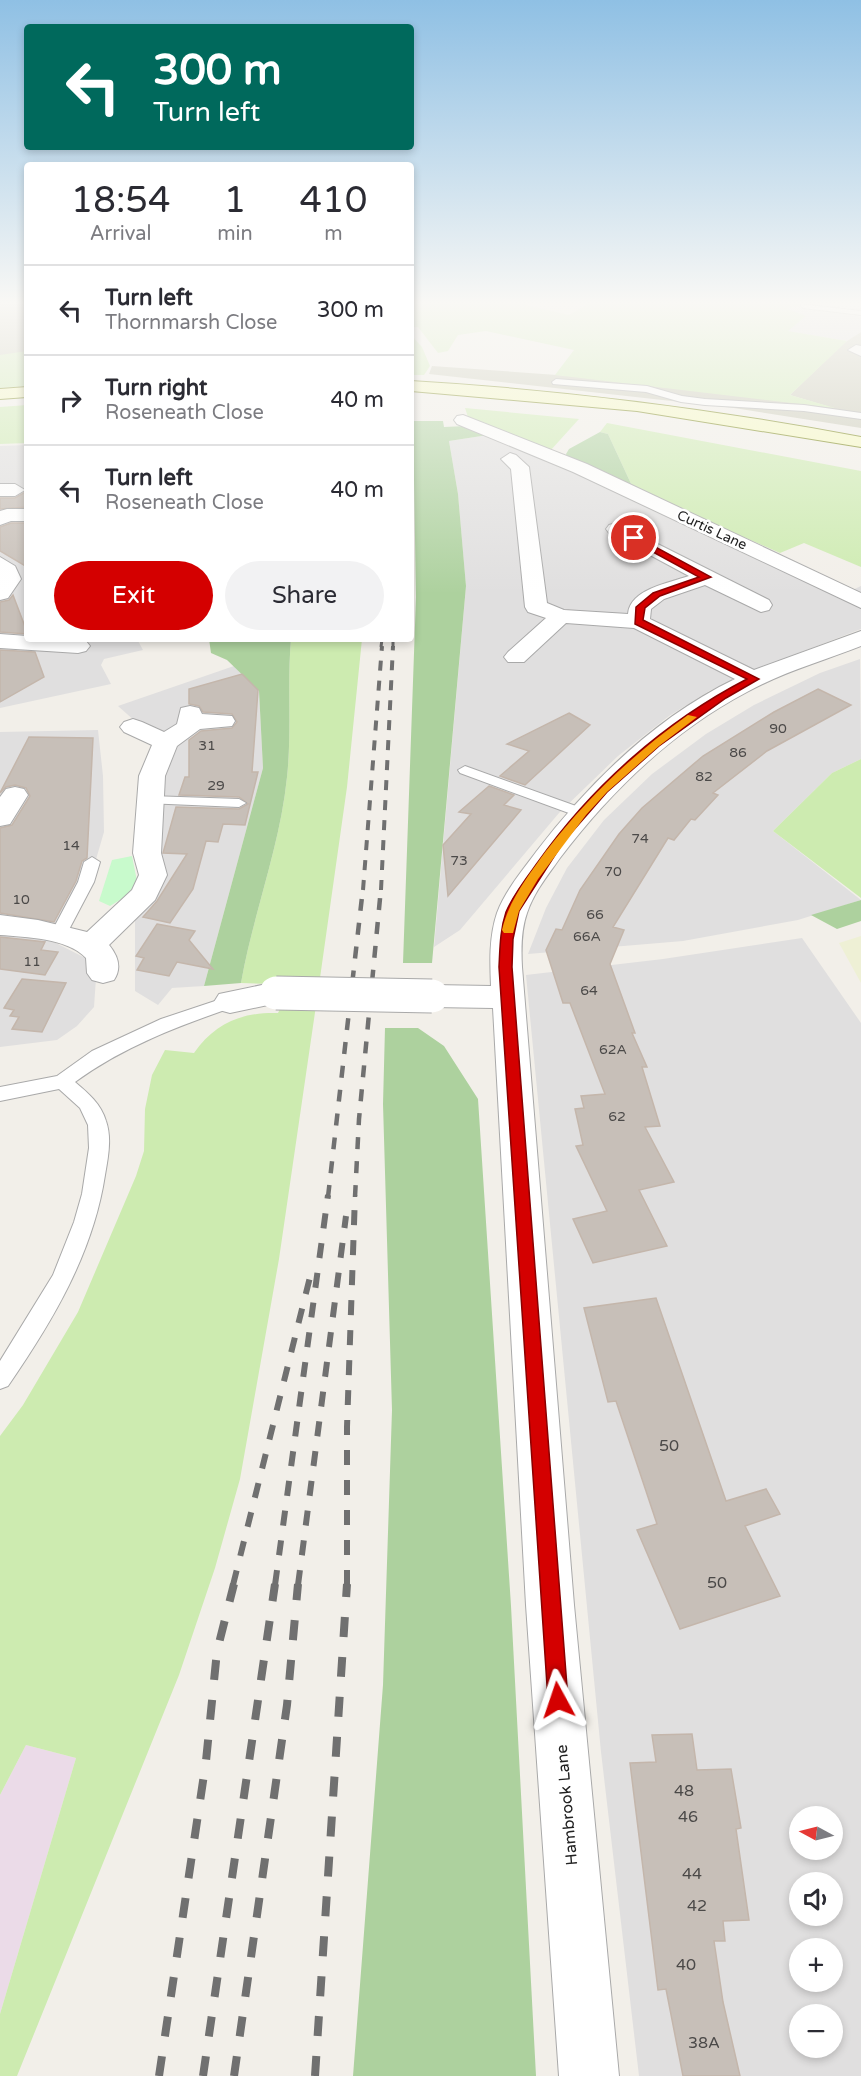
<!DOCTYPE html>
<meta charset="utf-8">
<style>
:root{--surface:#fff;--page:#f2f2f3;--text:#2b2b33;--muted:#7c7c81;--line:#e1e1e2;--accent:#d40000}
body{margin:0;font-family:"Varela Round",sans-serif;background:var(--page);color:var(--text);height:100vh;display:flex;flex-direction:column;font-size:22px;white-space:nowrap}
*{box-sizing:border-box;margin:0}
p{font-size:20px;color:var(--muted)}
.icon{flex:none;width:33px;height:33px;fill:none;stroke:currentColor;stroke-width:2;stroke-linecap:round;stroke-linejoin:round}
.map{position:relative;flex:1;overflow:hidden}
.side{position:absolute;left:24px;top:162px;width:390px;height:480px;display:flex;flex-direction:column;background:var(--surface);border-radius:6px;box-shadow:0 3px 9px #0003}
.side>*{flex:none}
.banner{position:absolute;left:24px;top:24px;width:390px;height:126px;border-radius:6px;box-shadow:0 3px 9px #0003;background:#00695c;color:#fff;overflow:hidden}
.needle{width:39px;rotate:277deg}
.buttons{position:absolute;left:789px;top:1806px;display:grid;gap:12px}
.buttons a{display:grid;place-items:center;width:54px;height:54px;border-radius:50%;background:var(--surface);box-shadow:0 3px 9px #0003;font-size:30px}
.pin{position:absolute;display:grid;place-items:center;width:51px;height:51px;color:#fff;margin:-26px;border:3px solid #fff;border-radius:50%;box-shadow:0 2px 6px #0007}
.me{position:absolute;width:66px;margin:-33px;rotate:355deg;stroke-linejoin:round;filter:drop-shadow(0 0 4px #0008)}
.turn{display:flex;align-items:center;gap:21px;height:126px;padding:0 30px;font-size:27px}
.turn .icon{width:78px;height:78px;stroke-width:2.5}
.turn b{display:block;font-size:42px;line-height:51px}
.eta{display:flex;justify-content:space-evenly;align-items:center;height:102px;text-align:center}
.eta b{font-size:36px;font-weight:600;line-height:42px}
.primary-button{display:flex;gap:12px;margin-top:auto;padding:12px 30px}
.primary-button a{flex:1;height:69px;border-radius:36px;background:var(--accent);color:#fff;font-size:24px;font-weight:600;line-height:69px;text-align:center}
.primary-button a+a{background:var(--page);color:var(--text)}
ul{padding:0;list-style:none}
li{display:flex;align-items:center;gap:18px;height:90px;padding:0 30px;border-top:2px solid var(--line)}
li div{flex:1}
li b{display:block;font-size:22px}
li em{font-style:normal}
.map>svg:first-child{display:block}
</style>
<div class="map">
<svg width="861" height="2076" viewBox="0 0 861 2076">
<rect width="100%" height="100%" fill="#f2efe9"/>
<path fill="#e0dfdf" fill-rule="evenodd" d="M799 306 861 317V332L847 341 787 331 786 310Z
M488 435 578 472 840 596 861 586V629L760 668 709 691 669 716 618 756 559 813 460 930 434 947 466 586 458 494 449 441Z
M27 445V639H137L143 650 104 659 101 665 111 684 0 708V446Z
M860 659 861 759 832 773 773 831 861 900 798 920 683 941 528 954 546 908 567 868 604 820 652 774 706 734 754 705 820 673Z
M234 666 259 691 263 768 204 986 172 988 158 1005 135 991V918L157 856 166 767 175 745 136 722 118 706Z
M98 730 103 776 104 832 87 890 52 941 97 964 94 1007 77 1026 57 1040 0 1047V732Z
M802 938 861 1023V2076H639L601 1752 526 975 663 959ZM800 1816H832V1850H800ZM800 1882H832V1916H800ZM800 1948H832V1982H800ZM800 2014H832V2048H800Z"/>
<path fill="#ebdbe8" d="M26 1745 76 1758 0 2014V1795Z"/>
<path fill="#c7c7b4" d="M0 303H27V370L0 374Z
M861 332V428L734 408 429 374 432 366 571 376 830 407 790 395 844 343Z"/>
<path fill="#eef0d5" d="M518 303H589L569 315Z
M861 936V983L839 943Z"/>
<path fill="#cdebb0" d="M411 303H518L569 315 589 303H810L787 309 806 316 788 331 847 341 790 395 835 408 555 375 574 350 486 331 458 335 448 351 438 353 418 327H411Z
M411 335 422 347 430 366 424 375H411Z
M27 351V386L0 388V355Z
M27 405V443L0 444V407Z
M465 408 579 419 550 451 468 417Z
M607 423 861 471V567L804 543 780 553 633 488 608 434 600 432Z
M291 639H362L347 787 319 985 279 1259 240 1479 215 1568 179 1675 17 2076H0V2014L76 1758 26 1745 0 1795V1436L23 1405 78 1312 136 1176 144 1151 145 1109 152 1075 165 1050 194 1053C215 1023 242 1012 278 1013L281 1007 308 985 241 983C253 914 280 847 287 777 292 731 287 685 291 639Z
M861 759V898L773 831 832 773Z"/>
<path fill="#add19e" d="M413 421H443L444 427 466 426 488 435 449 441 458 494 466 586 432 963H403L416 597Z
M600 432 608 434 633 488 568 459 566 454 569 449Z
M209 639H291C287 685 292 731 287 777 280 847 253 914 241 983L204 986 263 768 259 691 227 660 211 653Z
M861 900V921L837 929 811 915Z
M385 1028H418L444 1046 478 1099 511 1606 536 2076H353L383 1685 392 1410 383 1104Z"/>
<path fill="#c8facc" d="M132 856 137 881 128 895 110 906 99 901 112 860Z"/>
<path fill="#c7bfb8" stroke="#c4b6ab" stroke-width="1.5" d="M27 491V507L0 509V498H15Z
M11 523H27V567L0 551V527Z
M13 595 27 632V634L0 632V602L9 600Z
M0 650 35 652 44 677 0 702Z
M242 674 258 690 252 772H258L245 825 223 824 218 842 206 841 193 889 170 923 143 917 157 901 187 854 163 853 176 807 239 809 248 804 239 797 179 795 185 777H189V740L201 731 232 728 237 722 232 714 203 712 199 706 189 704V689Z
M818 689 851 705 767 751 713 793 718 795 695 820 691 819 674 840 668 838 613 927 624 930 610 964 635 1033H632L647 1067H642L660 1126 645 1127 674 1182 639 1190 667 1246 593 1263 573 1219 607 1211 576 1146 583 1145 575 1109 584 1108 581 1096 605 1094 570 1003H563L546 950 556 929 562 930 580 890 619 834 642 808 703 756 774 712Z
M569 713 590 725 525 785 500 776 529 751 507 744Z
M29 737 93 738 87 858 82 861 76 881 54 922 0 913V828L12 825 30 796 26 788 15 785 6 787 0 793Z
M489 786 514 795 504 805 521 810 448 896 443 845 471 814 459 812Z
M157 924 195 931 189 940 213 969 177 962 169 976 137 970 144 958 136 956Z
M0 937 45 942 41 950 58 952 45 975 0 969Z
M22 979 66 983 42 1032 12 1029 19 1017 10 1016 14 1010 4 1008Z
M656 1298 726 1501 766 1489 780 1514 745 1526 780 1596 680 1629 637 1530 657 1524 616 1401 608 1402 584 1308Z
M692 1734 697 1770 731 1769 741 1828 736 1829 749 1920 723 1921 725 1941H714L723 2002 740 2076H683L666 1989 658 1990 630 1763 656 1762 652 1735Z"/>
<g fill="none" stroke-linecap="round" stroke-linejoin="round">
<defs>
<path id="lane" d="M800 304 861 311V315L803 308Z
M556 379 647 386 682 396 705 399 804 405 861 413V419L804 411 705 405 681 402 646 392 553 384 552 382Z
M465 766 587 810 589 813 587 816H577L460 773 458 770Z
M150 796 239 799 246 803 239 807 145 803 143 800 145 797Z
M92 857 100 862 94 882 64 939H52L50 935 78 882 84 862Z
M230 996 239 1002 236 1006C179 1026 124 1046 75 1082 88 1093 101 1104 106 1121 112 1138 108 1158 105 1175 93 1254 52 1322 8 1386L0 1389V1361L53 1275 74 1222 82 1194 89 1148 88 1125 80 1108 59 1089 0 1101V1087L57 1076 92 1051 161 1019Z"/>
<path id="street" d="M856 345 861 346V356L848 350Z
M463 415 587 464 861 593V608L573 472 457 424 454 420 457 416Z
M510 453 516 455 529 467 547 603 564 610 628 614C630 589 669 583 689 576L609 533 606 529 609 525 616 523 769 600 772 605 769 610 761 612 705 585 664 599 651 609 650 619 754 670 861 631V646C823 661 783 672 747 692 673 731 610 792 560 858 548 875 534 892 527 913 521 930 521 949 522 967L574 1605 619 2076H559L526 1605 493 1008 432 1007 421 1004 416 996 421 988 432 985 491 986C490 962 489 937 497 913 505 891 522 871 536 852 589 783 656 717 735 679L634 628 566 623 524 662H508L504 657 508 652 546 618 528 612 525 607 511 469 501 459Z
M0 484H15L25 490 15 496H0Z
M7 509H27V521H11L0 525V511Z
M0 557 15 566 21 579 8 598 0 600Z
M0 634 27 636V639H78L86 641 90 646 86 651 78 653 0 648Z
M190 706 199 708 202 714 232 716 235 721 232 726 200 729 177 746 165 776 161 853 167 875 155 900 109 945C118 956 122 968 114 980L103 983 92 980 87 973 86 958C67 938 26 937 0 935V915L38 920 87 932 132 890 139 875 133 853 139 776 152 745 124 732 120 727 124 722 133 719 142 722 164 732 177 724 181 708Z
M15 787 24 789 28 795 10 824 0 826V797L6 789Z
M276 982 287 985 292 993 287 1001 230 1013 219 1010 214 1002 219 994Z"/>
<path id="secondary" d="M411 381C562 390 712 409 861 437V447L637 411 411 391Z
M27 387V397L0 399V389Z"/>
</defs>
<use href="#lane" stroke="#a9a9a9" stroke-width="2"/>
<use href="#street" stroke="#a9a9a9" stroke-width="2"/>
<use href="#secondary" stroke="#707d05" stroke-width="2"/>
<use href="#lane" fill="#fff" fill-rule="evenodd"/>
<use href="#street" fill="#fff" fill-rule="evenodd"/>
<use href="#secondary" fill="#f7fabf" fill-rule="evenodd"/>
<path stroke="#707070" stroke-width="3" stroke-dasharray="8 8" stroke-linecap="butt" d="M381 647 382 639
M393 647V639"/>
<path stroke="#707070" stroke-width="4" stroke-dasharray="10 10" stroke-linecap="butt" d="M363 890 382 646
M381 890 393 646"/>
<path stroke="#707070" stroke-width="4.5" stroke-dasharray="12 12" stroke-linecap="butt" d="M328 1197 363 888
M355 1197 359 1119 381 888"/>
<path stroke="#707070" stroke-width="6" stroke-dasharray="15 15" stroke-linecap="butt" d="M233 1585 310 1277
M275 1585 328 1195
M298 1585 346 1216
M347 1585V1427L355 1195"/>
<path stroke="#707070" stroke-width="8" stroke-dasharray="20 20" stroke-linecap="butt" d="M159 2076 206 1761 217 1651 234 1584
M203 2076 275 1584
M234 2076 287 1705 298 1584
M315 2076 347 1584"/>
<defs>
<path id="street-bridge" d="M276 993 432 996"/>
</defs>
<use href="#street-bridge" stroke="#a9a9a9" stroke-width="35" stroke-linecap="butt"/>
<use href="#street-bridge" stroke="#fff" stroke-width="33"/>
</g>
<linearGradient id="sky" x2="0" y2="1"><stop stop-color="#8fc0e4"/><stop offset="0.51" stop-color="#f9f8f5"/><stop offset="1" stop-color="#f9f8f5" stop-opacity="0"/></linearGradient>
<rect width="861" height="594" fill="url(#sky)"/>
<path fill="#d40000" stroke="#8a0000" stroke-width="1.5" d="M631 537H637L711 577 660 596 645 608 643 620 759 679 726 698 659 746 607 792 564 841 519 911 513 939 512 967 568 1700 565 1707 558 1710 551 1707 548 1700 499 967C500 948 500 930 506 912 513 895 527 877 538 862 592 786 664 722 747 679L635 624 636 607 653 593 699 577 631 540Z"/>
<path fill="#f59e0b" d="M688 715 697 717 659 746 607 792 586 815 538 879 519 911 513 933H504L502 930C509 900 528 876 546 851 589 796 632 755 688 715Z"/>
<g text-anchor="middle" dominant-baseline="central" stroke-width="5" stroke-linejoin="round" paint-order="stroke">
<g font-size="14" fill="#222" stroke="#fff">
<text transform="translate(712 530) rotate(25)">Curtis Lane</text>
</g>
<g font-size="14" fill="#4b4948">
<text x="778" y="728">90</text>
<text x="207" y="745">31</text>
<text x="738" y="752">86</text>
<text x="704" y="776">82</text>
<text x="216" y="785">29</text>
<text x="640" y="838">74</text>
<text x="71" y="845">14</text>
<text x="459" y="860">73</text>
<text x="613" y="871">70</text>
<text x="21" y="899">10</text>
<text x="595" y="914">66</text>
<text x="587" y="936">66A</text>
<text x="32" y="961">11</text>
<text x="589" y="990">64</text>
<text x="613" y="1049">62A</text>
<text x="617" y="1116">62</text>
</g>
<g font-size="16" fill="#4b4948">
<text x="669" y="1446">50</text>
<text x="717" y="1583">50</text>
<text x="684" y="1791">48</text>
<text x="688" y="1817">46</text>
<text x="692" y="1874">44</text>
<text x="697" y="1906">42</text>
<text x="686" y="1965">40</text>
<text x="704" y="2043">38A</text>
</g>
<g font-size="16" fill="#222" stroke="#fff">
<text transform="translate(567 1805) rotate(-95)">Hambrook Lane</text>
</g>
</g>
</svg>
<div class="buttons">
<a><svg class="needle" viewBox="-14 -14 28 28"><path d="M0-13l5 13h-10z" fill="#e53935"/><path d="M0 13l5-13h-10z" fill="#7c7c81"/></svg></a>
<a><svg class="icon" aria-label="sound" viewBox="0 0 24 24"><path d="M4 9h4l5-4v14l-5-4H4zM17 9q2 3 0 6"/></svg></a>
<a>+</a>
<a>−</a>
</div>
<div class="pin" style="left:634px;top:538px;background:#d93025"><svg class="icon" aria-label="arrive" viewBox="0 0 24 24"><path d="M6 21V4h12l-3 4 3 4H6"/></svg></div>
<svg class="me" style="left:558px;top:1700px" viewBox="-20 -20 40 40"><path d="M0-17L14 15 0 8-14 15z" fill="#d40000" stroke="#fff" stroke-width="4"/></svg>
<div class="banner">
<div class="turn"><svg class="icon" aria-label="left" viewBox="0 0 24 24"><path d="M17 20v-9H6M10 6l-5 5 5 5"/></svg><div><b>300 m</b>Turn left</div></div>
</div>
<section class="side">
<div class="eta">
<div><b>18:54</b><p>Arrival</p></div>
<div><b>1</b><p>min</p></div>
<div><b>410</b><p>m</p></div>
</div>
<ul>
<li><svg class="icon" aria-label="left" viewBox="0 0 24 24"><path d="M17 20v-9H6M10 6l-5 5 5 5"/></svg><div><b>Turn left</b><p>Thornmarsh Close</p></div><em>300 m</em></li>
<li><svg class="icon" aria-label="right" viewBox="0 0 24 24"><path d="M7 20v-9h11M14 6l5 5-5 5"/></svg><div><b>Turn right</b><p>Roseneath Close</p></div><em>40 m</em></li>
<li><svg class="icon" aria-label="left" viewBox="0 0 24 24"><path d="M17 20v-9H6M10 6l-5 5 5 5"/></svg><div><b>Turn left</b><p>Roseneath Close</p></div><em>40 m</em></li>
</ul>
<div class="primary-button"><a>Exit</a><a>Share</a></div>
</section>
</div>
